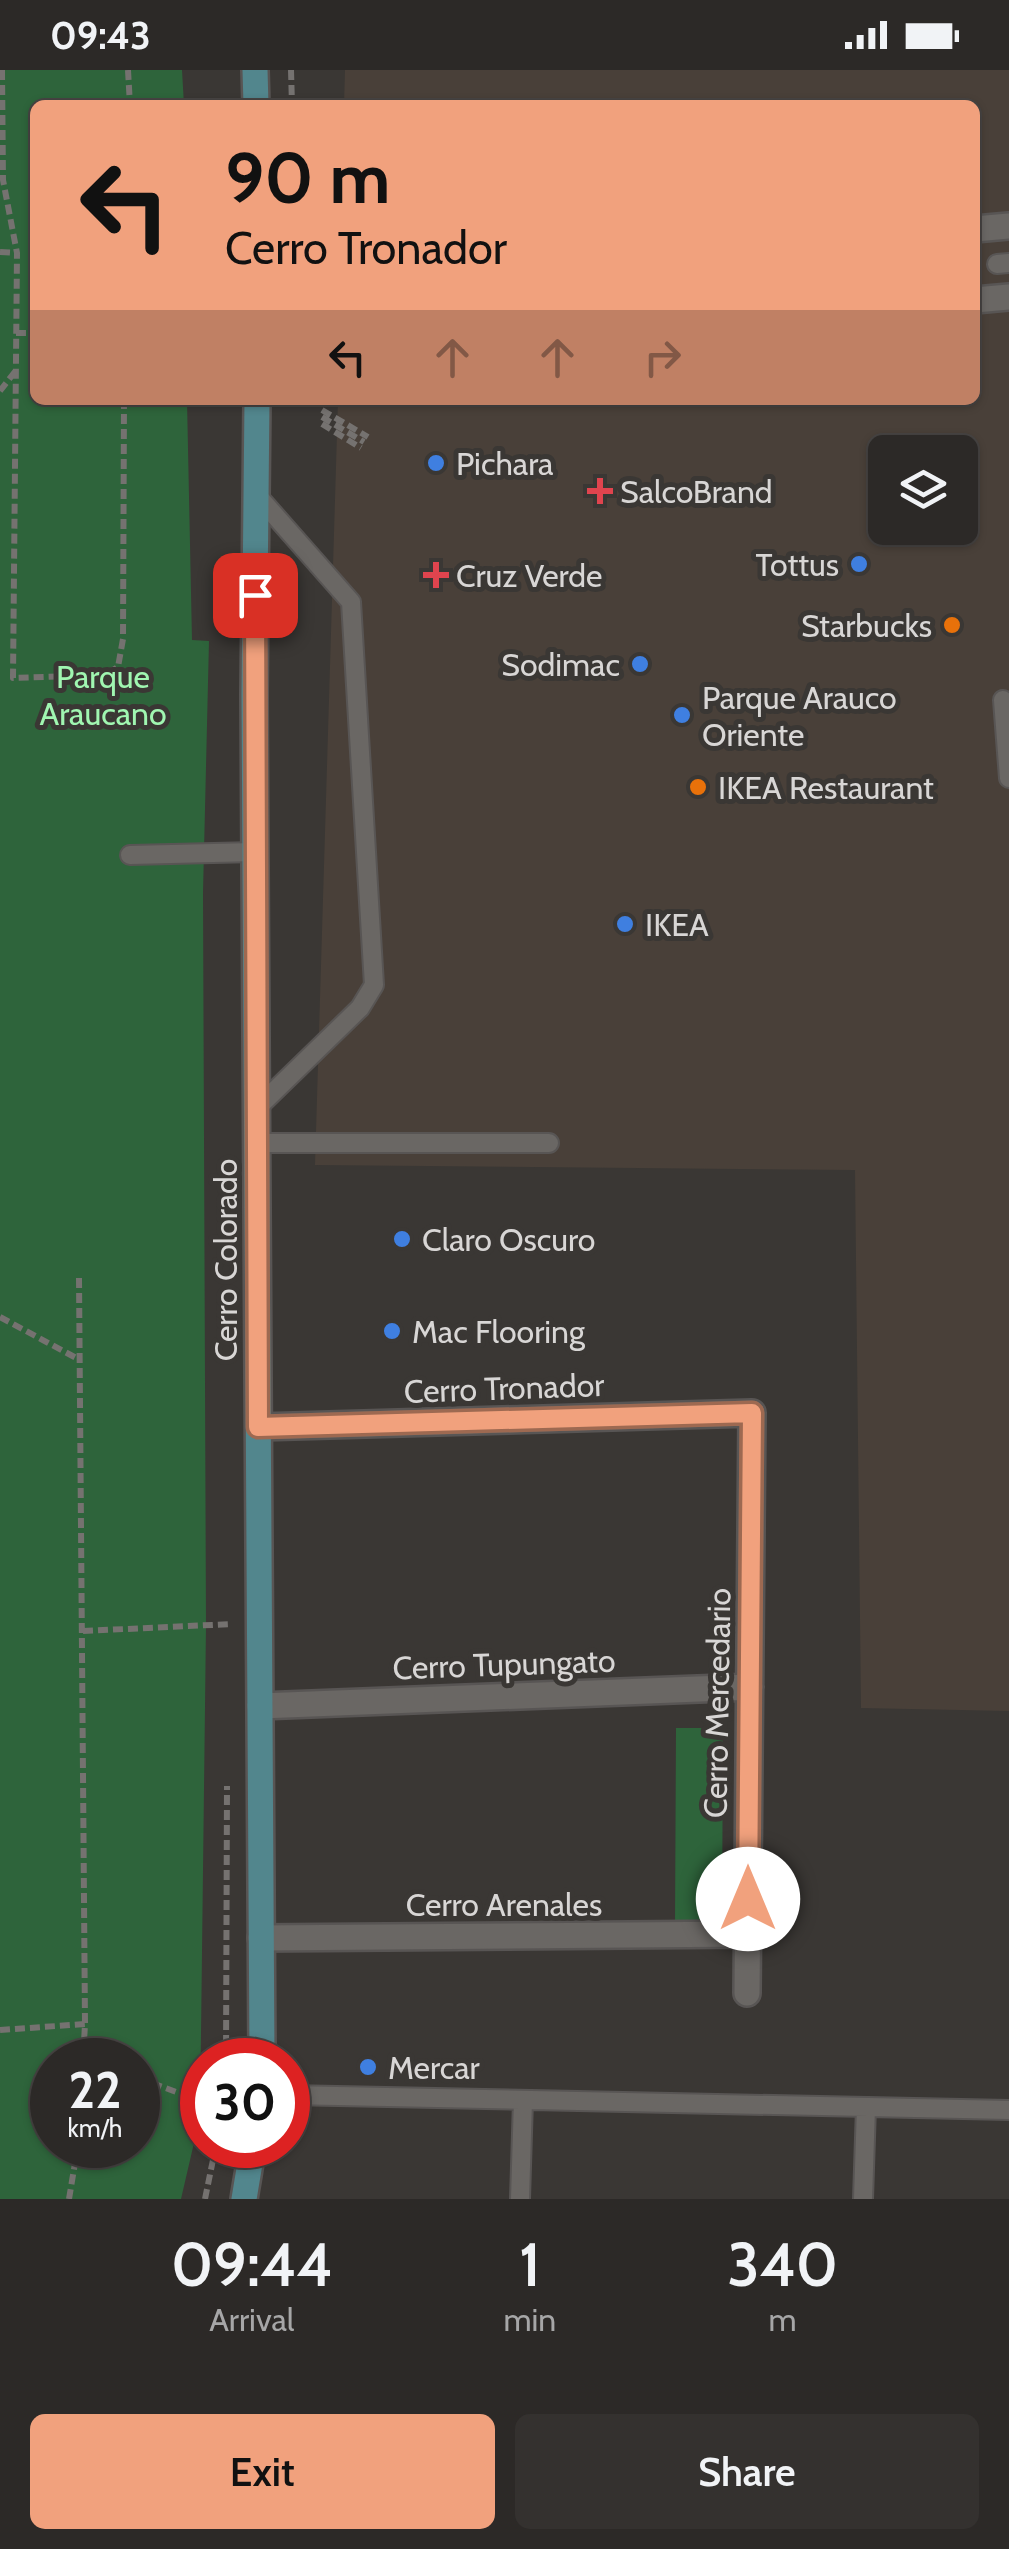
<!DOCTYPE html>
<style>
:root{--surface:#2c2927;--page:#34312f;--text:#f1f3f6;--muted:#a6a6a7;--line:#484544;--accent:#f1a17d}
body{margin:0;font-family:Cabin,sans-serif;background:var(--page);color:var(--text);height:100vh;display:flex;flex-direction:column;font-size:38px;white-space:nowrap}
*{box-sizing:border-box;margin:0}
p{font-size:32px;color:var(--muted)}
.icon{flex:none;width:55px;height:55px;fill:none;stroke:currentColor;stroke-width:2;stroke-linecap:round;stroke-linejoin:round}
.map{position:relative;height:2129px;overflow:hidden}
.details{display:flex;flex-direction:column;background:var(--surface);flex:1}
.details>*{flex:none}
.guide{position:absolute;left:30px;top:30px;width:950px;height:305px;border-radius:15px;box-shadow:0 2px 8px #0004,0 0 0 2px var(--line);background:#f1a17d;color:#111;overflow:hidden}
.buttons{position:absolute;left:868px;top:365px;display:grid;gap:20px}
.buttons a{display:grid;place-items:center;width:110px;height:110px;border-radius:15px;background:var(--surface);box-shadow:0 2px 8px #0004,0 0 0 2px var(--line);font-size:50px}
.speed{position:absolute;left:30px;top:1968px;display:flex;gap:20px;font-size:50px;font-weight:700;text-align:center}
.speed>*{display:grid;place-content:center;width:130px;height:130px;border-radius:50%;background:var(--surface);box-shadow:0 2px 8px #0004,0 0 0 2px var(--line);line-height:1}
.speed small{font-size:25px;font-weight:400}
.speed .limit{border:15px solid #d22;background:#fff;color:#111}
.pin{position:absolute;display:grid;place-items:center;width:85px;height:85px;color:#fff;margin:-42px;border-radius:20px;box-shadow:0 5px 15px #0006}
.me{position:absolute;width:110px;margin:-55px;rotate:0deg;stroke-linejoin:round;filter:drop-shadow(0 0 8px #0008)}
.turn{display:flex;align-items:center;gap:35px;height:210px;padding:0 30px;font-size:45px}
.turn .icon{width:130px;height:130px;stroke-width:2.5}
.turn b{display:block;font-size:70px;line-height:85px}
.lanes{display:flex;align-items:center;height:95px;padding:0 30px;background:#0003;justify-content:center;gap:50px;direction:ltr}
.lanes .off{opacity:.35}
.eta{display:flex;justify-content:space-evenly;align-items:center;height:170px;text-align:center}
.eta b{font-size:60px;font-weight:600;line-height:70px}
.button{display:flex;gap:20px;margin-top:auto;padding:20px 30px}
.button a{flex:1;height:115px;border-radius:15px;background:var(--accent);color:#111;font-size:40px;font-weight:600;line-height:115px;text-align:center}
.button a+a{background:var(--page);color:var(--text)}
.status{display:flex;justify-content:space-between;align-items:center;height:70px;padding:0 50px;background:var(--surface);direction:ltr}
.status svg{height:28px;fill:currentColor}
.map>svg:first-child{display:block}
</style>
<div class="status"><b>09:43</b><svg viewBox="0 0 49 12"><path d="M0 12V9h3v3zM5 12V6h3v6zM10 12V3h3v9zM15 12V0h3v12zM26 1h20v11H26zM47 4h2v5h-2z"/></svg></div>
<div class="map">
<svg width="1009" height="2129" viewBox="0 0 1009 2129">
<rect width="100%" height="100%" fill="#3a3734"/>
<path fill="#494039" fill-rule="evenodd" d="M345 0H1009V1641L861 1638 855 1100 315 1095 338 330H975V35H344ZM885 382H960V458H885Z"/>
<path fill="#2e643b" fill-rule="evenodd" d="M0 0H182L184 35H35V330H187L192 570 209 571 203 823 206 1555 200 2047 181 2129H0ZM52 1990H138V2075H52Z
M676 1658H723L722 1855H675Z"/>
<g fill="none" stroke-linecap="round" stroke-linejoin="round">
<defs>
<path id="lane" d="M997 194 1009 193
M256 424 351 532 374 915 360 938 257 1038
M1003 630 1009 708
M130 785 255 782
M257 1073H549
M288 2025 1009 2040
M520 2129 523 2030
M863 2129 866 2037"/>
<path id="street" d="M975 159 1009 156
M975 230 1009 227
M259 1357 752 1343 747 1923
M260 1636 750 1617
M261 1868 747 1864"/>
<path id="secondary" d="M255 0 256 35
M257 330 254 625 262 1990
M244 2129 253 2075"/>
</defs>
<use href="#lane" stroke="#585554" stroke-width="22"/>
<use href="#street" stroke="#585554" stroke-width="30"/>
<use href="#secondary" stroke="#585554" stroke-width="30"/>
<path stroke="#757270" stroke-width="6" stroke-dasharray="10 5" stroke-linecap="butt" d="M2 0 3 110 17 183 13 608 105 605 118 597 123 569 124 330
M128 0 130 35
M291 0 292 35
M0 182 17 183
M16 263H35
M0 321 17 299
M322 340 368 367
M322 347 364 372
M322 354 361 378
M79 1208 85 1954 83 1990
M0 1247 80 1290
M83 1561 232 1554
M0 1960 85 1954
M83 1977 106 1990
M226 1990 227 1716
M138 2008 179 2023H202
M69 2129 78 2075
M205 2129 216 2075"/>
<use href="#lane" stroke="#6a6764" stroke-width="18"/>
<use href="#street" stroke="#6a6764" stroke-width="25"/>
<use href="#secondary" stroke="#52868d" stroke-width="25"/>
</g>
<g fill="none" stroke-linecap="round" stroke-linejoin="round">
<defs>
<path id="route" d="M255 525 258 1357 752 1343 748 1829"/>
</defs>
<use href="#route" stroke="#9d6951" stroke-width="25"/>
<use href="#route" stroke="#f1a17d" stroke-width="18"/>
</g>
<g fill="#3f7fe0" stroke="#3a3734" stroke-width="4">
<circle cx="436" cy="393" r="10"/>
<circle cx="859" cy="494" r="10"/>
<circle cx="640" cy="594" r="10"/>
<circle cx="682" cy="645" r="10"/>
<circle cx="625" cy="854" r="10"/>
<circle cx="402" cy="1169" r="10"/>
<circle cx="392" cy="1261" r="10"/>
<circle cx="368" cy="1997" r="10"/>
</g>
<g fill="#e0444e" stroke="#3a3734" stroke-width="4">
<path d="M595 406h10v10h10v10h-10v10h-10v-10h-10v-10h10z"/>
<path d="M431 490h10v10h10v10h-10v10h-10v-10h-10v-10h10z"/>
</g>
<g fill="#e8710a" stroke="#3a3734" stroke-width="4">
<circle cx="952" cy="555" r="10"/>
<circle cx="698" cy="717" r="10"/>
</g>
<g text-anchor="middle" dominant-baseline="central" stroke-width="10" stroke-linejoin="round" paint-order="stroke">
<g font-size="32" fill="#d8d6d5" stroke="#3a3734" text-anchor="start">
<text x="456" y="393">Pichara</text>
<text x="620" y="421">SalcoBrand</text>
<text x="839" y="494" text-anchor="end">Tottus</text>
<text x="456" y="505">Cruz Verde</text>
<text x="932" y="555" text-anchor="end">Starbucks</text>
<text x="620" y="594" text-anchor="end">Sodimac</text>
<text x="702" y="627">Parque Arauco<tspan x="702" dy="37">Oriente</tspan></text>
<text x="718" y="717">IKEA Restaurant</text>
<text x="645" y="854">IKEA</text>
<text x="422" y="1169">Claro Oscuro</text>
<text x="412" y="1261">Mac Flooring</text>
<text x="388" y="1997">Mercar</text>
</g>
<g font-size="32" fill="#a0f6b1" stroke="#3a3734">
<text x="103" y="606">Parque<tspan x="103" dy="37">Araucano</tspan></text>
</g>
<g font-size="32" fill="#d8d6d5" stroke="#3a3734">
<text transform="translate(225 1190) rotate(-90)">Cerro Colorado</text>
<text transform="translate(504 1318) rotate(-2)">Cerro Tronador</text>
<text transform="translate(504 1594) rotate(-2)">Cerro Tupungato</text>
<text transform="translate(717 1633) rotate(-89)">Cerro Mercedario</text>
<text x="504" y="1834">Cerro Arenales</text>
</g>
</g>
</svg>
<div class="buttons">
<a><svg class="icon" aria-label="layers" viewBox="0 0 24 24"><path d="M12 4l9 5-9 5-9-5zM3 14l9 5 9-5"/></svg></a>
</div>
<div class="speed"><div>22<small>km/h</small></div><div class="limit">30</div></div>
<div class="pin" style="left:255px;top:525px;background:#d93025"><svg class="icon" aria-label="arrive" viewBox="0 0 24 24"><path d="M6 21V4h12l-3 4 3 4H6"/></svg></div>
<svg class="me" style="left:748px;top:1829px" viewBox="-20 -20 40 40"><circle r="19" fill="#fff"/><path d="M0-13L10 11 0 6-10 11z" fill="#f1a17d"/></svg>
<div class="guide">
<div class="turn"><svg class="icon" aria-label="left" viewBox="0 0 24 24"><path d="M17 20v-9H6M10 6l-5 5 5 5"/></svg><div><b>90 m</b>Cerro Tronador</div></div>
<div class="lanes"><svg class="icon" aria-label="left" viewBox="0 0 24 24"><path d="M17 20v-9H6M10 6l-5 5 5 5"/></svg><svg class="icon off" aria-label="ahead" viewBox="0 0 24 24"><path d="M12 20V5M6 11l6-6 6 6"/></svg><svg class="icon off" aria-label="ahead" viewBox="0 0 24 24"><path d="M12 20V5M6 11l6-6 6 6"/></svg><svg class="icon off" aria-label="right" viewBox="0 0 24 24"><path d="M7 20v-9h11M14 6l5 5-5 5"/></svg></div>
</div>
</div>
<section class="details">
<div class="eta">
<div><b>09:44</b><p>Arrival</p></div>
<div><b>1</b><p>min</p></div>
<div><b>340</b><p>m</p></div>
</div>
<div class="button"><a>Exit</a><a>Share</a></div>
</section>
